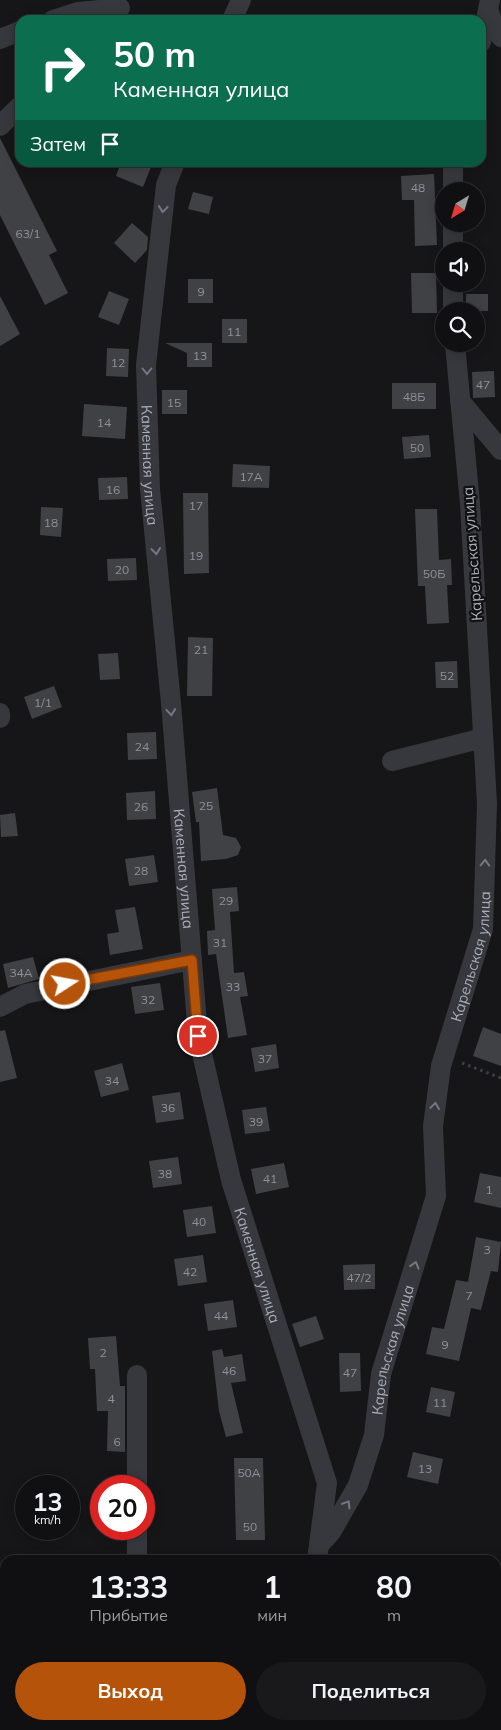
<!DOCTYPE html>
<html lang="ru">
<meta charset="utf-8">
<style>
:root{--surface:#101012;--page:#19191b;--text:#f1f3f6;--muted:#9c9d9f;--line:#303032;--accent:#b45309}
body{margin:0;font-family:Mulish,sans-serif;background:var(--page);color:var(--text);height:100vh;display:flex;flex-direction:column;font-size:19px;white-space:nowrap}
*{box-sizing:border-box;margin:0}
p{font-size:16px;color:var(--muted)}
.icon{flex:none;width:28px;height:28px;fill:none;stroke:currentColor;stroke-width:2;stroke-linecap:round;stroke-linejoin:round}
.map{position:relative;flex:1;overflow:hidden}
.sheet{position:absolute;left:0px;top:1555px;width:501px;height:175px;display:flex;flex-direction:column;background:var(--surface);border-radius:15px 15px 0 0;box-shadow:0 2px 12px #0003,0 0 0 1px var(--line)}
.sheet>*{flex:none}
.banner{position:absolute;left:15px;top:15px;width:471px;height:152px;border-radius:15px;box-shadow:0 2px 12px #0003,0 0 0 1px var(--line);background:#0b6e4f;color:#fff;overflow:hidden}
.needle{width:32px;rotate:218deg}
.buttons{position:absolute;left:435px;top:182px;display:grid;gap:10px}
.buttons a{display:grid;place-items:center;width:50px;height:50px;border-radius:50%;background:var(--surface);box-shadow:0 2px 12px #0003,0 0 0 1px var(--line);font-size:25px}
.speed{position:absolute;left:15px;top:1475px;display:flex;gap:10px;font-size:25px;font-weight:700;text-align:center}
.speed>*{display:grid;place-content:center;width:65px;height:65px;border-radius:50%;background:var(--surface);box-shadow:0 2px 12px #0003,0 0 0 1px var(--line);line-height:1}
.speed small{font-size:12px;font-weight:400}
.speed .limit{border:8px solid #d22;background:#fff;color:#111}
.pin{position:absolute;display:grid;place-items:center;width:42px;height:42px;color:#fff;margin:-21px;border:2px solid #fff;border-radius:50%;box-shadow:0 1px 5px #0007}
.me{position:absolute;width:55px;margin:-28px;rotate:79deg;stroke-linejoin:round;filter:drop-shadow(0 0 4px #0008)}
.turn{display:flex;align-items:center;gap:18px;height:105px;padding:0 15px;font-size:22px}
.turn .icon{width:65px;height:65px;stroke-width:2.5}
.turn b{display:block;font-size:35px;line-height:42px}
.then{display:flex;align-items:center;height:48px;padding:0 15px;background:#0003;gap:10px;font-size:19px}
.eta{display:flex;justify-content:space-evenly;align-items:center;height:85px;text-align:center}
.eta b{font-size:30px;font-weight:700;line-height:35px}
.action{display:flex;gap:10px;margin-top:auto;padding:10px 15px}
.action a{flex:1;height:58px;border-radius:30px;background:var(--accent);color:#fff;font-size:20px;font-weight:700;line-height:58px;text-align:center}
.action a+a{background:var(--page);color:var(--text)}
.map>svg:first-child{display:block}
</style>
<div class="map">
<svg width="501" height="1730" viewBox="0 0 501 1730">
<rect width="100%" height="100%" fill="#161618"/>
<path fill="#404145" d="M0 138 57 251 49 255 68 293 45 305 0 215Z
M121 162H153L143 187 116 176Z
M434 174 437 245 415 246 414 200H402L401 176Z
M193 192 213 197 209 214 188 209Z
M132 223 148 237 147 250 135 263 114 243Z
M411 273H436L437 313H412Z
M188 279H213V303H188Z
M109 291 129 299 119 325 98 317Z
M466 294H488V311H466Z
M0 296 20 334 0 346Z
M222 319H247V343H222Z
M165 343H212V367H187V353Z
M107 348 129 349 128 377 106 376Z
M494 371 495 397 473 398 472 372Z
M392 383H436V409H392Z
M162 390H187V414H162Z
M84 404 127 407 125 439 82 436Z
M429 435 431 457 404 459 402 437Z
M233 464 270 466 269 488 232 487Z
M127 477 128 499 99 500 98 478Z
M183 493H208L209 573 184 574Z
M41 507 63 508 61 537 40 535Z
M415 509H437L439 560 451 559 452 585H447L449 623 427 624 425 586H418Z
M136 558 137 580 108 581 107 559Z
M188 637 213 638 212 696H187Z
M118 653 120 679 100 680 98 654Z
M457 661 458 688H436L435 662Z
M54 686 62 707 32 719 24 697Z
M156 732 157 759 128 760 127 733Z
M217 788 223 835 236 838 241 847 238 855 226 859 201 861 199 822H196L192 792Z
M155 791 156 819 127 820 126 793Z
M15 813 18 836 1 837 0 815Z
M154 855 158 882 129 886 125 859Z
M237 887 239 911 230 912 234 973 244 972 248 996 240 997 247 1035 228 1038 216 954 208 955 207 931 215 930 212 889Z
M135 907 143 949 110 955 107 934 119 932 115 910Z
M33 957 39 979 8 988 3 964Z
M160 983 164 1010 135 1014 131 987Z
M483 1027 501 1034V1066L473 1056Z
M5 1030 17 1078 0 1082V1031Z
M276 1044 279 1068 255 1072 251 1048Z
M122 1063 129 1090 101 1097 94 1071Z
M180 1092 184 1119 156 1123 152 1096Z
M266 1107 270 1131 245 1134 242 1110Z
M178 1157 182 1184 153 1188 149 1161Z
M284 1163 289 1187 256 1194 251 1169Z
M480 1173 501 1177V1208L474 1202Z
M212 1206 216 1233 187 1237 183 1210Z
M476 1237 501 1242 498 1272 491 1271 481 1310 471 1308 459 1361 426 1354 432 1327 444 1329 456 1280 468 1282Z
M203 1255 207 1282 178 1286 174 1259Z
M375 1264V1289L344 1290 343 1265Z
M233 1300 237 1327 208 1331 204 1304Z
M316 1316 324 1339 300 1347 292 1324Z
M116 1336 120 1386H125V1452L107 1451 108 1411H97L95 1369H90L88 1338Z
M222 1349 224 1357 242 1354 246 1381 231 1383 243 1433 226 1437 219 1411 212 1351Z
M339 1353H360L361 1391 340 1392Z
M431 1387 455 1392 450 1417 426 1412Z
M413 1452 443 1459 438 1484 407 1477Z
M234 1458H263L265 1540H236Z"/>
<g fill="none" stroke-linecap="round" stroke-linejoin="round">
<path stroke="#3d3f44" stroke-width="3" stroke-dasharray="2.5 4" stroke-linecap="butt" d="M462 1063 501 1078"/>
<g stroke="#37383d" stroke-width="20">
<path d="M489 12 495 29 501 37"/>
<path d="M53 20 78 12 120 8"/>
<path d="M232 20 241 0"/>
<path d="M0 39 20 31"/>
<path d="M481 42 490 0"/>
<path d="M0 126 20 106"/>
<path id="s1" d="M175 162 166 185 146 365 150 489 171 703 198 1036 231 1180 327 1483 317 1560"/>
<path d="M453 162V191"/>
<path d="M453 224V251"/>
<path d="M453 284V311"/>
<path d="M460 401 501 450"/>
<path d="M0 713V718"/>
<path d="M392 761 483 738"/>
<path d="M0 1007 25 994 192 960"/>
<path d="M137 1375V1486"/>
<path d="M137 1529V1560"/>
<path id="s2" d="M321 1543 331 1532 358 1485 374 1435 381 1374 436 1196 433 1126 441 1066 483 929 487 804 470 504 455 344"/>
<path d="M138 1725V1730"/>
<path d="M365 1725 367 1730"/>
<path d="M274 1730 275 1725"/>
</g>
</g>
<defs><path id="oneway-chevron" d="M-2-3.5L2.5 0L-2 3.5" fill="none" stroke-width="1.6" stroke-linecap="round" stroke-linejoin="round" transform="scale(1.25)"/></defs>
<g stroke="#757881">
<use href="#oneway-chevron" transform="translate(163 209) rotate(96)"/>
<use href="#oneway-chevron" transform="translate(147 371) rotate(90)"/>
<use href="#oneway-chevron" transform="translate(156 551) rotate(84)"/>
<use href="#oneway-chevron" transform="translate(171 712) rotate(85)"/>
<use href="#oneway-chevron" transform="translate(485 863) rotate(-88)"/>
<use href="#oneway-chevron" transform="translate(435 1106) rotate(-82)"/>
<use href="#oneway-chevron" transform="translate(415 1265) rotate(-73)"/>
<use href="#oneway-chevron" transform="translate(347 1504) rotate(-59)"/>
</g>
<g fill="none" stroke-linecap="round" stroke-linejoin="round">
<defs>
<path id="route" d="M65 984 192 960 198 1036"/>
</defs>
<use href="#route" stroke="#753606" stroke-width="12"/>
<use href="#route" stroke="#b45309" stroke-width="9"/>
</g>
<g text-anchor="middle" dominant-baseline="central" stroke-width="4.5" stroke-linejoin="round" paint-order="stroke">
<g font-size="12" fill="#8e929b">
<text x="418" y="187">48</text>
<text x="28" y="233">63/1</text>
<text x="201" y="291">9</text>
<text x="234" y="331">11</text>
<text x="200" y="355">13</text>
<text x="118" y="362">12</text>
<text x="483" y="384">47</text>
<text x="414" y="396">48Б</text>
<text x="174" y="402">15</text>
<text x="104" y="422">14</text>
<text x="417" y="447">50</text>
<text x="251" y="476">17А</text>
<text x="113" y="489">16</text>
<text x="196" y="505">17</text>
<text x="51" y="522">18</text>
<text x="196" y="555">19</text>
<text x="122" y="569">20</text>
<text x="434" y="573">50Б</text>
<text x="201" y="649">21</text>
<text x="447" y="675">52</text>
<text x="43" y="702">1/1</text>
<text x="142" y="746">24</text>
<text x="206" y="805">25</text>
<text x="141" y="806">26</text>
<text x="141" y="870">28</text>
<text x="226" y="900">29</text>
<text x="220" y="942">31</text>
<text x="21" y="972">34А</text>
<text x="233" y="986">33</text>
<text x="148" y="999">32</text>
<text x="265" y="1058">37</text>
<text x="112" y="1080">34</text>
<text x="168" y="1107">36</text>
<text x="256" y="1121">39</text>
<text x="165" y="1173">38</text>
<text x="270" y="1178">41</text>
<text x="489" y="1189">1</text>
<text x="199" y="1221">40</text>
<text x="487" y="1249">3</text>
<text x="190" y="1271">42</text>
<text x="359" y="1277">47/2</text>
<text x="469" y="1295">7</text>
<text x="221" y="1315">44</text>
<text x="445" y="1344">9</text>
<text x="103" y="1352">2</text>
<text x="229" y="1370">46</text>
<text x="350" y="1372">47</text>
<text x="111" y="1398">4</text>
<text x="440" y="1402">11</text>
<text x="117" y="1441">6</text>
<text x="425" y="1468">13</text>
<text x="249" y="1472">50А</text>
<text x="250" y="1526">50</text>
</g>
<g font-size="15" fill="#a8adb8" stroke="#111113">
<text stroke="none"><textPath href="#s1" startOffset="306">Каменная улица</textPath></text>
<text transform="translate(472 554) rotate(-94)">Карельская улица</text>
<text stroke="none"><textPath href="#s1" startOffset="711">Каменная улица</textPath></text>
<text stroke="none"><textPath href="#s2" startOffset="614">Карельская улица</textPath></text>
<text stroke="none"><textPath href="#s1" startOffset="1116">Каменная улица</textPath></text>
<text stroke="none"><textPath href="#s2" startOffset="209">Карельская улица</textPath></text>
</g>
</g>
</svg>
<div class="buttons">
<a><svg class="needle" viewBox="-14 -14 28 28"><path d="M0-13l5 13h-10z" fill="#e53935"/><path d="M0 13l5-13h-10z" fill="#9c9d9f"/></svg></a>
<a><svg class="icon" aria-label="sound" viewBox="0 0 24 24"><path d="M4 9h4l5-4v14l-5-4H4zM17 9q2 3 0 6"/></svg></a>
<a><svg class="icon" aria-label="search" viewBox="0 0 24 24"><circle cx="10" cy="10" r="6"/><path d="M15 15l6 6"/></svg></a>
</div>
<div class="speed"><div>13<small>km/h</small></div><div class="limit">20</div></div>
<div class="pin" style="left:198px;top:1036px;background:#d93025"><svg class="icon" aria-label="arrive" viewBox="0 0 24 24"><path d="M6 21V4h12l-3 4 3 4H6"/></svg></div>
<svg class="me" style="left:65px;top:984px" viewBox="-20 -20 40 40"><circle r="17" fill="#b45309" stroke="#fff" stroke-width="3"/><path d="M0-11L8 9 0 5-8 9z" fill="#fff"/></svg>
<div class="banner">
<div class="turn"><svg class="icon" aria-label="right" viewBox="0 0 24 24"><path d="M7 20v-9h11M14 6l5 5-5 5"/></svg><div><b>50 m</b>Каменная улица</div></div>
<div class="then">Затем<svg class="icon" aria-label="arrive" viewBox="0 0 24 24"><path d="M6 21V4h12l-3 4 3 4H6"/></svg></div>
</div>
<section class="sheet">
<div class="eta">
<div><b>13:33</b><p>Прибытие</p></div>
<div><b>1</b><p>мин</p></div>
<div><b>80</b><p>m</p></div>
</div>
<div class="action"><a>Выход</a><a>Поделиться</a></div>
</section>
</div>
